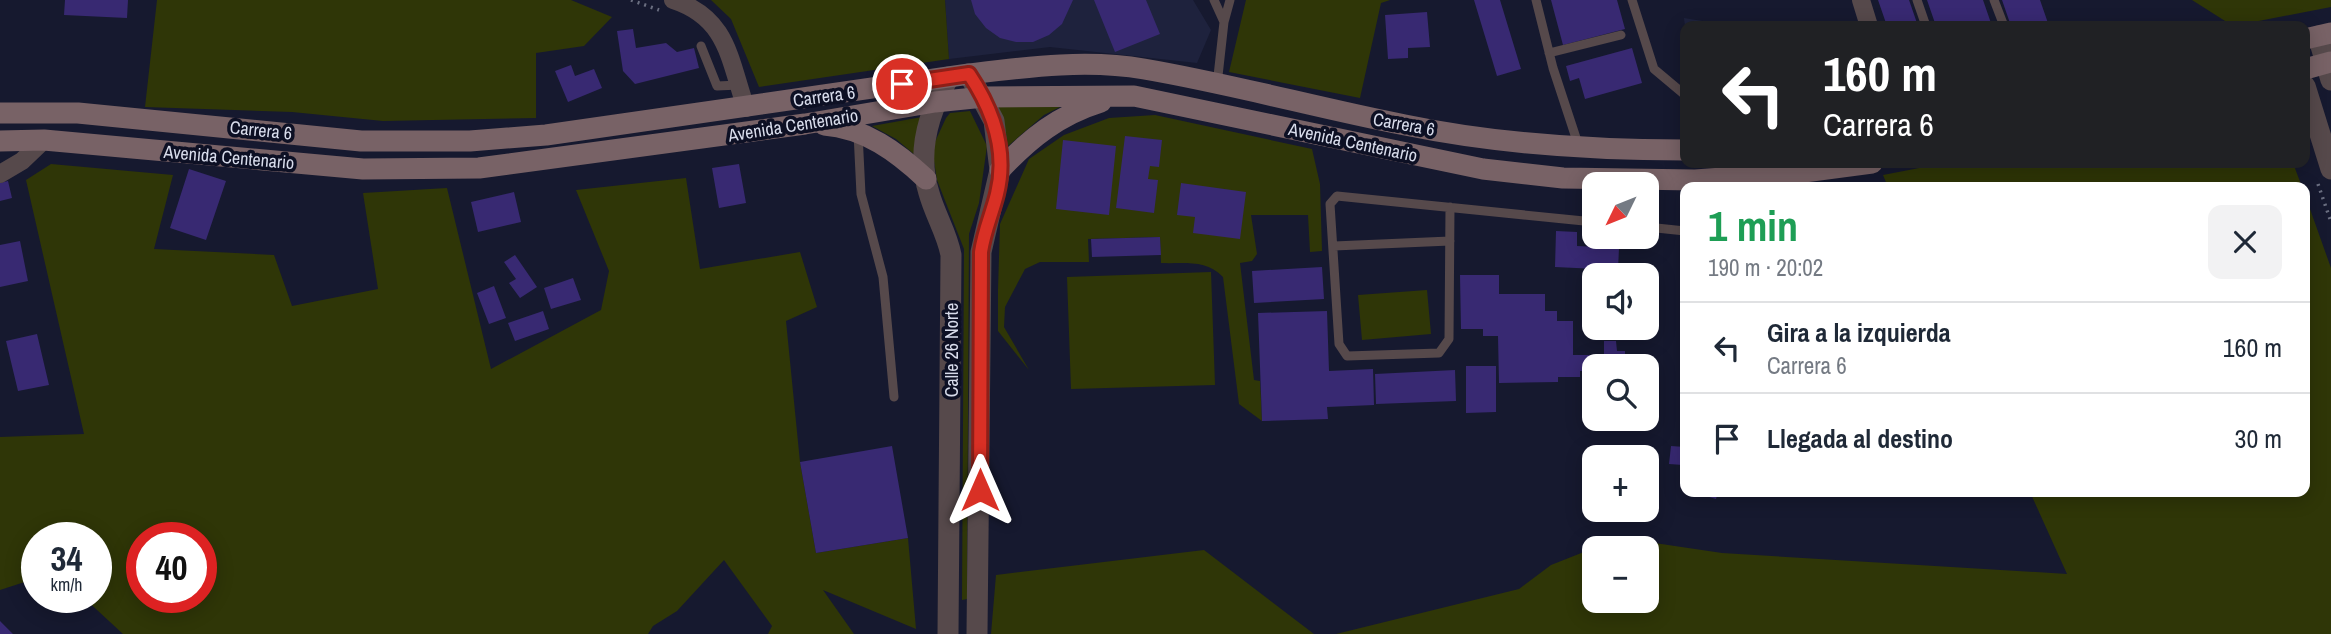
<!DOCTYPE html>
<html lang="es">
<meta charset="utf-8">
<style>
:root{--surface:#fff;--page:#f2f2f3;--text:#1f2937;--muted:#747a83;--line:#e0e1e3}
body{margin:0;font-family:"Archivo Narrow",sans-serif;background:var(--page);color:var(--text);height:100vh;display:flex;flex-direction:column;font-size:26px;white-space:nowrap}
*{box-sizing:border-box;margin:0}
p{font-size:23px;color:var(--muted)}
.icon{flex:none;width:38px;height:38px;fill:none;stroke:currentColor;stroke-width:2;stroke-linecap:round;stroke-linejoin:round}
.map{position:relative;flex:1;overflow:hidden}
.details{position:absolute;left:1680px;top:182px;width:630px;height:315px;display:flex;flex-direction:column;background:var(--surface);border-radius:14px;box-shadow:0 4px 18px #0003}
.details>*{flex:none}
.banner{position:absolute;left:1680px;top:21px;width:630px;height:147px;border-radius:14px;box-shadow:0 4px 18px #0003;background:#202124;color:#fff;overflow:hidden}
.needle{width:46px;rotate:227deg}
.buttons{position:absolute;left:1582px;top:172px;display:grid;gap:14px}
.buttons a{display:grid;place-items:center;width:77px;height:77px;border-radius:14px;background:var(--surface);box-shadow:0 4px 18px #0003;font-size:35px}
.speed{position:absolute;left:21px;top:522px;display:flex;gap:14px;font-size:35px;font-weight:700;text-align:center}
.speed>*{display:grid;place-content:center;width:91px;height:91px;border-radius:50%;background:var(--surface);box-shadow:0 4px 18px #0003;line-height:1}
.speed small{font-size:18px;font-weight:400}
.speed .limit{border:10px solid #d22;background:#fff;color:#111}
.pin{position:absolute;display:grid;place-items:center;width:60px;height:60px;color:#fff;margin:-30px;border:4px solid #fff;border-radius:50%;box-shadow:0 2px 7px #0007}
.me{position:absolute;width:77px;margin:-38px;rotate:0deg;stroke-linejoin:round;filter:drop-shadow(0 0 5px #0008)}
.turn{display:flex;align-items:center;gap:24px;height:147px;padding:0 28px;font-size:32px}
.turn .icon{width:91px;height:91px;stroke-width:2.5}
.turn b{display:block;font-size:49px;line-height:60px}
.round{display:grid;place-items:center;flex:none;width:74px;height:74px;border-radius:14px;background:var(--page)}
.head{display:flex;align-items:center;justify-content:space-between;height:119px;padding:0 28px}
h1{font-size:42px;font-weight:700;line-height:52px;color:#1e9e55}
ul{padding:0;list-style:none}
li{display:flex;align-items:center;gap:21px;height:91px;padding:0 28px;border-top:2px solid var(--line)}
li div{flex:1}
li b{display:block;font-size:26px}
li em{font-style:normal}
.map>svg:first-child{display:block}
</style>
<div class="map">
<svg width="2331" height="634" viewBox="0 0 2331 634">
<rect width="100%" height="100%" fill="#16192f"/>
<path fill="#1e223d" d="M945 0H1193L1211 30 1197 63 1050 47 949 59Z
M1684 18 1733 26 1685 27Z"/>
<path fill="#2f3607" fill-rule="evenodd" d="M157 0H571L612 17 584 46 536 53V118L383 121 292 112 145 107Z
M711 0H945L949 59 759 87 731 19Z
M1246 0H1390L1381 3 1360 98 1229 72Z
M2192 0H2331V7L2233 26Z
M1070 102 1044 115 1008 146 1006 134 995 107Z
M970 111 987 146 979 203 969 234 967 599 962 600 964 249 937 180 934 161V144L946 118 950 113Z
M1155 115 1312 149 1320 184 1322 251 1310 252 1308 215H1251L1257 254 1252 261 1240 263 1254 380 1260 381 1262 421 1239 404 1223 277C1206 259 1184 264 1161 263L1160 237 1088 239 1089 262H1040L1025 269 1005 307 1004 327 1029 370 998 331V290L1000 224 1029 159 1064 135 1109 118Z
M922 117 915 155 896 139 872 126Z
M1945 163H2293L2302 187H1888L1883 175Z
M51 164 173 175 154 249 274 255 292 306 378 289 363 193 447 188 491 369 601 310 609 271 576 190 686 178 700 269 800 252 817 307 786 321 800 462 816 553 908 538 916 629 823 590 854 634H768L772 626 724 560 677 611 653 626 648 634H123L83 597H96V537H37V578L0 590V437L84 434 26 180ZM142 537H201V597H142Z
M2305 195 2331 268V634H1336L1519 589 1551 565 1594 548V600H1647V548H1595L1621 538 1722 553 2067 574 2030 492H2305Z
M1211 272 1215 385 1071 389 1067 277Z
M1427 290 1431 334 1362 340 1358 295Z
M1204 550 1314 634H991L996 575Z"/>
<path fill="#382972" d="M65 0H128L127 18 64 15Z
M971 0H1073L1062 24 1049 35 1033 42H1016L1000 38 986 28 975 14Z
M1094 0H1146L1160 34 1115 52Z
M1474 0H1500L1521 69 1497 76Z
M1551 0H1617L1625 29 1563 45Z
M1878 0H1909L1918 26H1887Z
M1927 0H1983L1992 26H1936Z
M2002 0H2040L2049 26H2011Z
M1427 12 1430 47 1408 48V58L1388 59 1385 15Z
M633 29 636 48 666 43 677 52 694 48 699 68 635 84 623 71 617 31Z
M1632 48 1642 83 1585 99 1579 78 1570 81 1566 66Z
M571 65 575 76 594 69 602 88 568 102 555 71Z
M1125 136 1162 140 1159 167 1150 166 1148 179 1158 180 1154 213 1116 208Z
M1063 140 1116 146 1109 215 1056 209Z
M739 164 746 203 719 208 712 168Z
M189 169 226 181 206 240 170 228Z
M8 181 12 198 0 201V183Z
M1181 183 1246 192 1240 239 1193 233 1195 217 1177 215Z
M514 192 521 222 478 232 471 202Z
M1556 231 1577 232V246L1619 248 1618 270 1555 267Z
M1160 237 1161 255 1092 257 1091 239Z
M20 241 28 281 0 287V245Z
M515 255 537 287 520 298 509 283 516 279 504 262Z
M1322 267 1324 299 1254 303 1252 271Z
M1460 275H1499V294H1545V311H1557V321H1573V355H1604V341H1616L1617 351H1625V366H1594V371H1580V377H1558V382L1499 383 1498 336H1483V329H1461Z
M573 278 581 300 551 309 544 288Z
M494 286 506 318 489 324 477 293Z
M543 311 549 329 515 341 508 323Z
M1327 311 1329 371 1373 369 1374 405 1327 407 1328 419 1262 421 1258 313Z
M37 334 49 385 18 391 6 341Z
M1466 366H1496V412L1466 413Z
M1455 370 1456 401 1376 404 1375 374Z
M892 446 908 538 816 553 800 462Z
M1671 446 1685 447 1683 465 1669 464Z
M1699 492H1718L1716 499 1699 494Z
M0 621 13 634H0Z"/>
<g fill="none" stroke-linecap="round" stroke-linejoin="round">
<path stroke="#6a6e80" stroke-width="3.5" stroke-dasharray="2 5" stroke-linecap="butt" d="M631 0 659 10
M2318 184 2331 222"/>
<path stroke="#56494b" stroke-width="9" d="M1214 0 1224 22
M1536 0 1553 68 1579 147
M1632 0 1654 69 1685 95
M1917 0 1926 26
M1994 0 2004 26
M701 46 717 86 739 85
M1549 53 1621 35
M1217 85 1224 22 1230 0
M858 133 861 194 883 277 894 397
M1450 207 1449 339 1439 353 1347 356 1339 344 1330 204 1337 196 1594 222
M1647 227 1685 231
M1334 246 1450 241"/>
<path stroke="#56494b" stroke-width="18" d="M673 0C728 18 729 59 746 108
M1861 0 1869 26
M0 174 22 161 44 140"/>
<path stroke="#56494b" stroke-width="21" d="M2318 36 2331 80
M969 74 994 121 1000 170 981 252 977 634
M2305 86 2331 169
M948 634 951 255C947 233 935 215 929 193 916 152 928 113 949 77"/>
<path stroke="#786266" stroke-width="21" d="M2305 39 2331 33
M2305 69 2331 62
M0 113H78L361 141H470L546 135 969 74C1027 67 1087 59 1144 69 1232 84 1318 108 1405 125 1497 144 1591 150 1685 150
M824 125C865 128 897 152 926 179
M0 141 44 140 363 169 479 168 805 124 935 102 984 97 1134 96 1483 169 1563 178 1695 180 1804 172 1872 163
M1000 170C1030 138 1059 115 1101 102"/>
</g>
<g fill="none" stroke-linecap="round" stroke-linejoin="round">
<defs>
<path id="route" d="M902 84 969 74C993 110 1008 150 997 194 992 214 984 231 981 252L980 490"/>
</defs>
<use href="#route" stroke="#8d1f18" stroke-width="18"/>
<use href="#route" stroke="#d93025" stroke-width="12"/>
</g>
<g text-anchor="middle" dominant-baseline="central" stroke-width="7" stroke-linejoin="round" paint-order="stroke">
<g font-size="18" fill="#d8dceb" stroke="#0d1024">
<text transform="translate(824 96) rotate(-8)">Carrera 6</text>
<text transform="translate(1404 124) rotate(10)">Carrera 6</text>
<text transform="translate(793 125) rotate(-9)">Avenida Centenario</text>
<text transform="translate(261 130) rotate(6)">Carrera 6</text>
<text transform="translate(1353 142) rotate(12)">Avenida Centenario</text>
<text transform="translate(229 157) rotate(5)">Avenida Centenario</text>
<text transform="translate(951 350) rotate(-90)">Calle 26 Norte</text>
</g>
</g>
</svg>
<div class="buttons">
<a><svg class="needle" viewBox="-14 -14 28 28"><path d="M0-13l5 13h-10z" fill="#e53935"/><path d="M0 13l5-13h-10z" fill="#747a83"/></svg></a>
<a><svg class="icon" aria-label="sound" viewBox="0 0 24 24"><path d="M4 9h4l5-4v14l-5-4H4zM17 9q2 3 0 6"/></svg></a>
<a><svg class="icon" aria-label="search" viewBox="0 0 24 24"><circle cx="10" cy="10" r="6"/><path d="M15 15l6 6"/></svg></a>
<a>+</a>
<a>−</a>
</div>
<div class="speed"><div>34<small>km/h</small></div><div class="limit">40</div></div>
<div class="pin" style="left:902px;top:84px;background:#d93025"><svg class="icon" aria-label="arrive" viewBox="0 0 24 24"><path d="M6 21V4h12l-3 4 3 4H6"/></svg></div>
<svg class="me" style="left:980px;top:490px" viewBox="-20 -20 40 40"><path d="M0-17L14 15 0 8-14 15z" fill="#d93025" stroke="#fff" stroke-width="4"/></svg>
<div class="banner">
<div class="turn"><svg class="icon" aria-label="left" viewBox="0 0 24 24"><path d="M17 20v-9H6M10 6l-5 5 5 5"/></svg><div><b>160 m</b>Carrera 6</div></div>
</div>
<section class="details">
<div class="head"><div><h1>1 min</h1><p>190 m · 20:02</p></div><a class="round"><svg class="icon" aria-label="close" viewBox="0 0 24 24"><path d="M6 6l12 12M18 6L6 18"/></svg></a></div>
<ul>
<li><svg class="icon" aria-label="left" viewBox="0 0 24 24"><path d="M17 20v-9H6M10 6l-5 5 5 5"/></svg><div><b>Gira a la izquierda</b><p>Carrera 6</p></div><em>160 m</em></li>
<li><svg class="icon" aria-label="arrive" viewBox="0 0 24 24"><path d="M6 21V4h12l-3 4 3 4H6"/></svg><div><b>Llegada al destino</b></div><em>30 m</em></li>
</ul>
</section>
</div>
